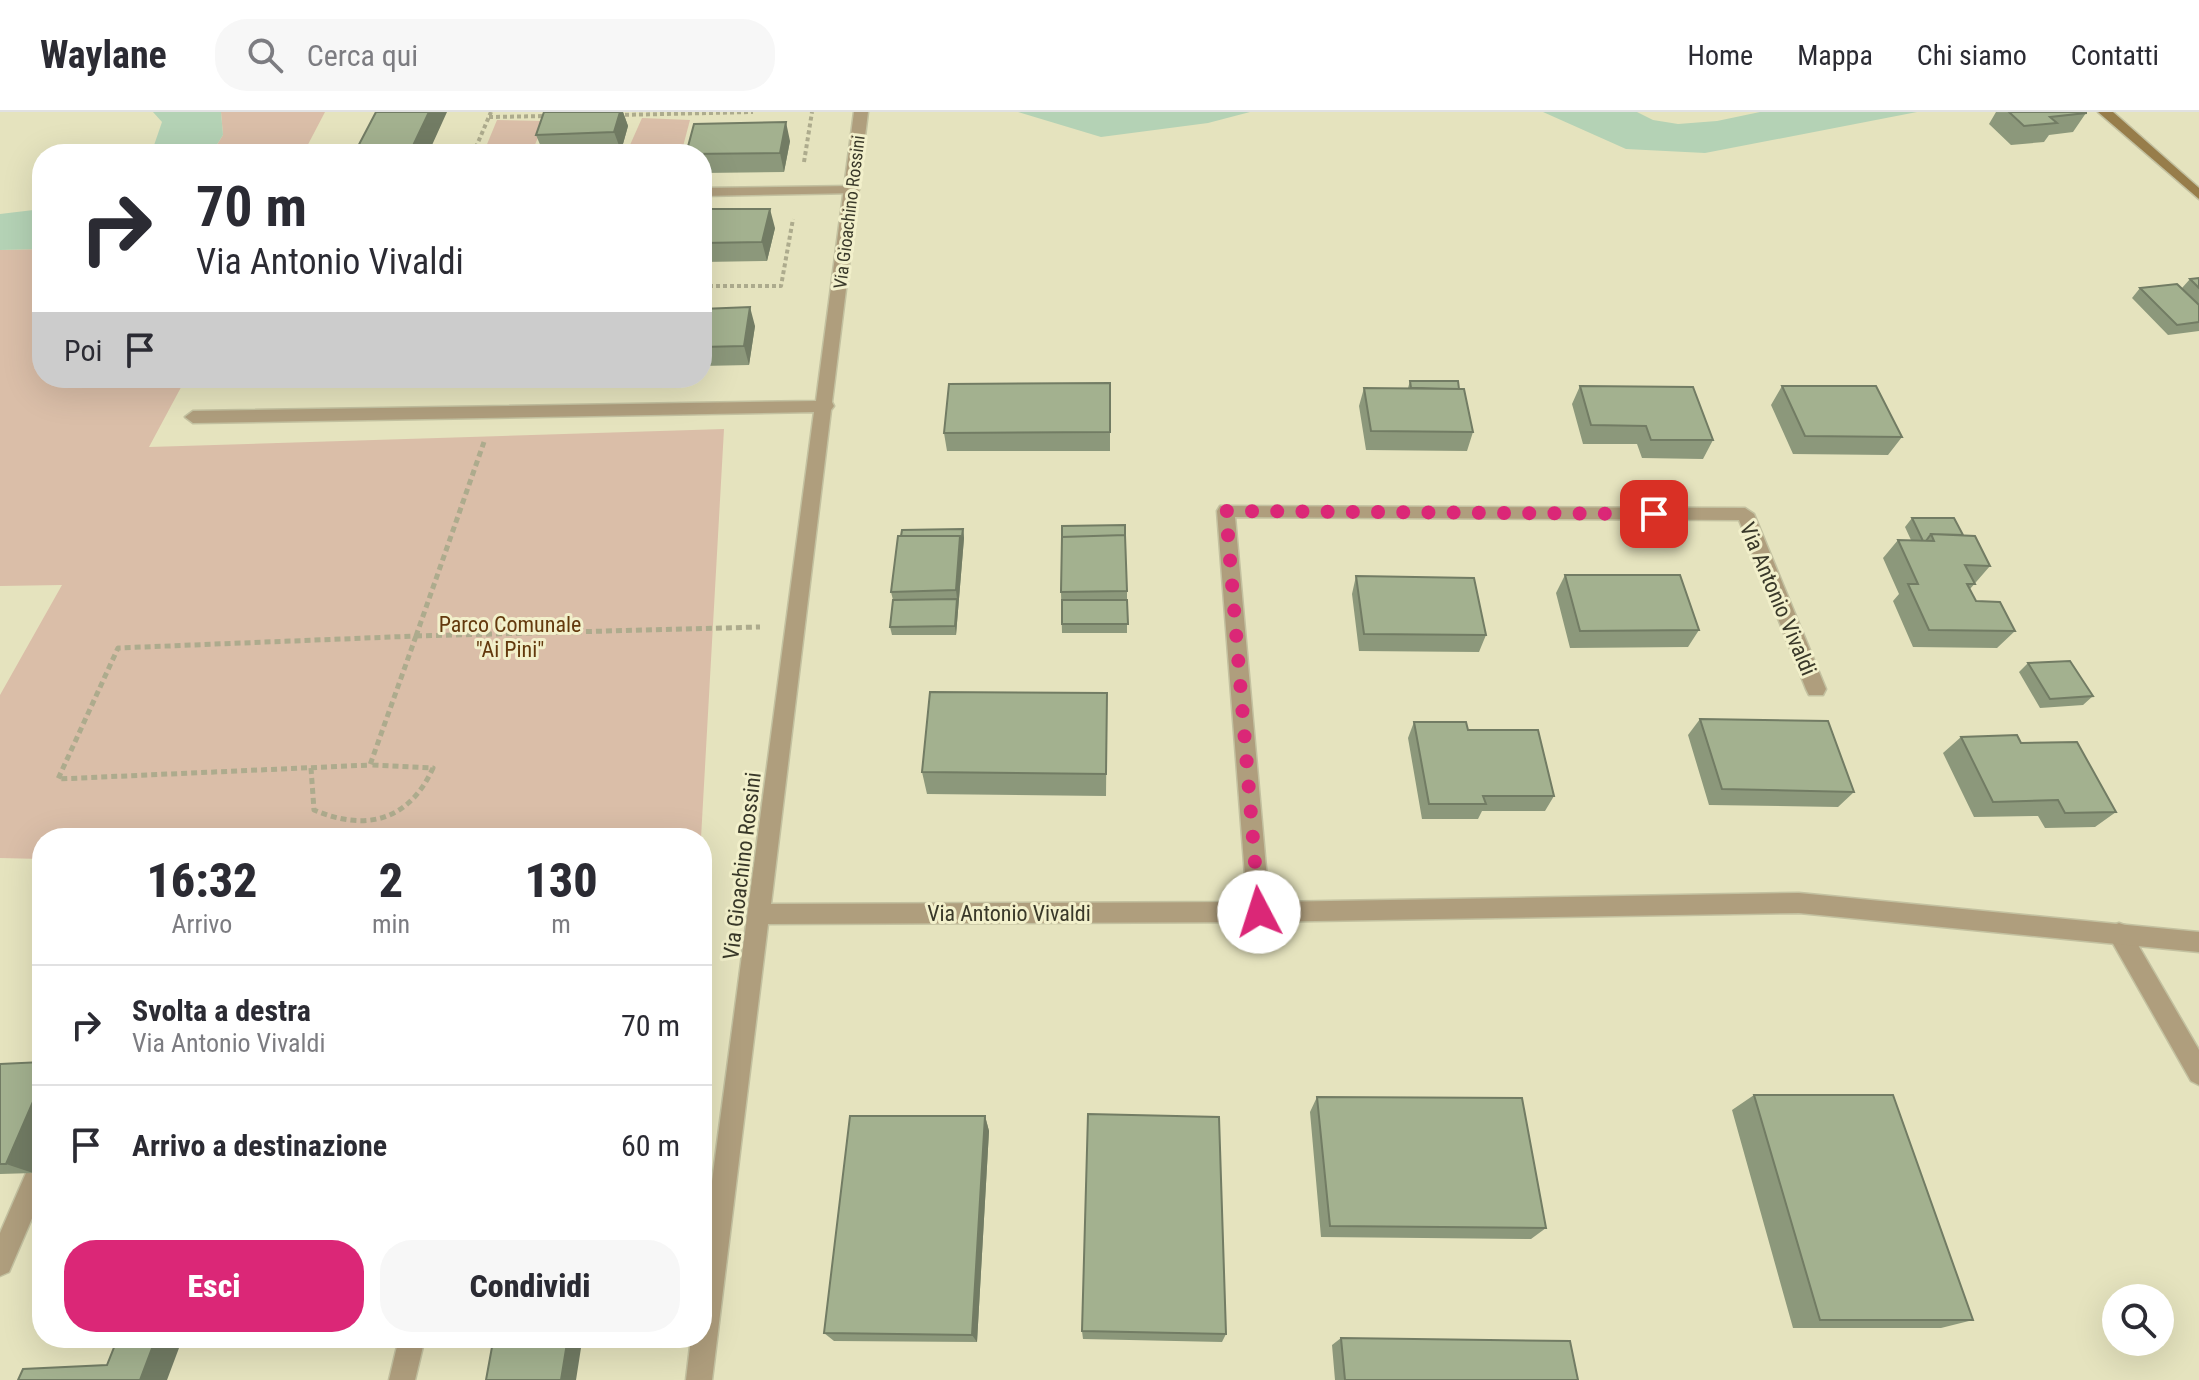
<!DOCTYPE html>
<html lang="it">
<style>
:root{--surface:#fff;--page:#f7f7f7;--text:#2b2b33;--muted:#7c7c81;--line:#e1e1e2;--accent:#db2777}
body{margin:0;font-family:"Roboto Condensed",sans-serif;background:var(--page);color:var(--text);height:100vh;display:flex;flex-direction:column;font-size:30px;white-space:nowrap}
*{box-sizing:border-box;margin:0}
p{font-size:26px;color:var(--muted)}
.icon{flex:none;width:44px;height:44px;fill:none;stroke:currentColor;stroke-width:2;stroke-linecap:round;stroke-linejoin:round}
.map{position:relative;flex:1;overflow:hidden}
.details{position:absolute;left:32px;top:716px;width:680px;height:520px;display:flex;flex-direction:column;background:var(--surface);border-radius:32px;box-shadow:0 8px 32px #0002}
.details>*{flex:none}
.top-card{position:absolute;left:32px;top:32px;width:680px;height:244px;border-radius:32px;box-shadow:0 8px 32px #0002;background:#fff;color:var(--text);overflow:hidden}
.buttons{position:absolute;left:2102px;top:1172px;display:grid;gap:16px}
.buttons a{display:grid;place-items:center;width:72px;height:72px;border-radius:50%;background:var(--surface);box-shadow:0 8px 32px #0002;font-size:40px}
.pin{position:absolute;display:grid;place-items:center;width:68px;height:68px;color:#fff;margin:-34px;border-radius:16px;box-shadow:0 4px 12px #0006}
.me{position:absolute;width:88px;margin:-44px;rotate:355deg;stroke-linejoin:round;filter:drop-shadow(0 0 6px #0008)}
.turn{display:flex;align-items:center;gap:28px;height:168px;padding:0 32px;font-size:36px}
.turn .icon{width:104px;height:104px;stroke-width:2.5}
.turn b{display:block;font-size:56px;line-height:68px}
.then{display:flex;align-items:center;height:76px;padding:0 32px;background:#0003;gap:16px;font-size:30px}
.eta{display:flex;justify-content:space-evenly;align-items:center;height:136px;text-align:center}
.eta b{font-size:48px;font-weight:800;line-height:56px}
.cta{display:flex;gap:16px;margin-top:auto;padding:16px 32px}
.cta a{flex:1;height:92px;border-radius:32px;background:var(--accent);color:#fff;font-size:32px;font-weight:800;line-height:92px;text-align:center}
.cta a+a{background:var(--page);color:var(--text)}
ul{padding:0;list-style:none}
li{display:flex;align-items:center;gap:24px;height:120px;padding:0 32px;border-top:2px solid var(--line)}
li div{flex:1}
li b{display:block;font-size:30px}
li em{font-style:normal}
header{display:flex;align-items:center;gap:48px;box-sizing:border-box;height:112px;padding:0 40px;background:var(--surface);border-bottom:2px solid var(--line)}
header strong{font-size:38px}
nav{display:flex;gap:44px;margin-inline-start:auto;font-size:28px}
.search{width:560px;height:72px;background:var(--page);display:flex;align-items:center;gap:20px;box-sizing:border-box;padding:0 28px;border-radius:32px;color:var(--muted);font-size:30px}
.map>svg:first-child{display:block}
</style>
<header>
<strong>Waylane</strong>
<div class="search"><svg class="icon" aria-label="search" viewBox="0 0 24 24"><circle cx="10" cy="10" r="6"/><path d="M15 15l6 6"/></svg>Cerca qui</div>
<nav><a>Home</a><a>Mappa</a><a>Chi siamo</a><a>Contatti</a></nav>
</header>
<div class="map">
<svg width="2199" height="1268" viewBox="0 0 2199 1268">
<rect width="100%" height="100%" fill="#e5e3be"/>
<path fill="#dabea8" d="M221 0H325L303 42H211L223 23Z
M642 6 690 8 681 42H626Z
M497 8 545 9 531 42H483Z
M42 137V266H186L149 335 724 317 701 726H42V747L0 746V583L62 473 0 474V138Z"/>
<path fill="#b4d2b5" d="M153 0H221L223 23 211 42H151L162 10Z
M1018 0H1250L1208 11 1101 25Z
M1543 0H1637L1653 8 1678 12 1717 9 1760 0H1917L1705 41 1626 37Z
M42 97V137L0 138V102Z"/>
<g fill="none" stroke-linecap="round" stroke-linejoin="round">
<defs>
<path id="lane" d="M852 74 859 78 857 81 702 84V76Z
M2119 811 2127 814 2199 938V973L2191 969 2111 828 2108 821 2111 814Z"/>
<path id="street" d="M854 0H868L832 290 834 294 831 298 771 792 1247 790 1217 399 1220 394 1745 396 1754 402 1826 577 1823 583H1809L1806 577 1739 408 1235 405 1269 790 1799 781 2199 820V840L1799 801 1259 810 768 812 712 1268H686L691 1226H702V1145L814 300 193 311 185 305 193 299 816 289Z
M42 1042V1083L9 1160 0 1164V1121L33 1045Z
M399 1226H425L415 1268H389Z"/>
<path id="secondary" d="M2098 0H2113L2199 76V87Z"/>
</defs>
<use href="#lane" stroke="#c3c1a0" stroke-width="3"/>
<use href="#street" stroke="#c3c1a0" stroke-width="3"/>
<use href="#secondary" stroke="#c3c1a0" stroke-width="3"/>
<path stroke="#adab8d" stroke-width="4" stroke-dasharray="4 3" stroke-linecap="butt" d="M618 3 753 0
M489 5 548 4
M473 42 491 0
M804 50 812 0
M702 174H781L793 107"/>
<path stroke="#adab8d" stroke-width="5" stroke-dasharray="6 4" stroke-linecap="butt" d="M416 524 370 653 58 667 118 536Z
M416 524 484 330
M416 524 760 515
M311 656 314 698C366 720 409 709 433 656L371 653"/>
<use href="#lane" fill="#af9e7d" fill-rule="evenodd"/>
<use href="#street" fill="#af9e7d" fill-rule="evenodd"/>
<use href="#secondary" fill="#977d4a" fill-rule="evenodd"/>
</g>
<path fill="#8c987b" d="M544 0H623L628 14 621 39 544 42 536 23Z
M1996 0H2086V1L2073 20 2049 23 2044 30 2011 33 1989 12Z
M790 29 784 60 702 61V42Z
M702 97 775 116 767 149 702 150Z
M2199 166V219L2168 223 2132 186 2140 176H2182L2190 167Z
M702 197 755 214 749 253 702 254Z
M1410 269 1459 277 1473 320 1467 339 1366 338 1359 294 1364 276H1408Z
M1110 271V339H947L944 321Z
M1580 274 1713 328 1703 347 1642 346 1637 332H1583L1572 292Z
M1782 274 1902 325 1888 343 1793 342 1771 293Z
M1912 406 1963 423 1990 454 1970 477 1976 489 2015 519 1997 536 1913 535 1893 489 1899 482 1883 446 1898 428H1911L1905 415Z
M963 417 964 426 956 523H892L890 515 893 488 891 480Z
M1565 463 1699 518 1688 535 1570 536 1556 481Z
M1356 464 1486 523 1479 540 1359 539 1352 482Z
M1127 479V521H1062L1061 480Z
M2028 551 2093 584 2083 593 2040 596 2019 560Z
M1107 581 1106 684 927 682 922 660Z
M1700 607 1854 680 1838 695 1709 693 1688 623Z
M1414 610 1468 618 1554 684 1545 699H1482L1478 707H1422L1408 626Z
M1961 625 2021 631 2116 700 2095 715 2045 716 2038 704 1974 705 1943 641Z
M42 950V1039L33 1061 0 1062V952Z
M1754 983 1973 1208 1941 1216H1793L1732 998Z
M1317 985 1546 1116 1531 1127 1321 1125 1310 1000Z
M985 1004 989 1019 977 1230 834 1229 824 1221Z
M1082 1219 1226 1222 1222 1230 1083 1227Z
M1341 1226 1578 1268H1335L1332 1233Z"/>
<path fill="#727c64" d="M429 0H447L428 42H409Z
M620 0H623L628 14 621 39 614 20Z
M786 10 790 29 784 60 780 41Z
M770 97 775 116 767 149 762 130Z
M750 195 755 214 749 253 744 234Z
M963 417 964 426 956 523 955 514 957 487 956 478 960 424Z
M42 969V1039L33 1061 6 1052Z
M985 1004 989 1019 977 1230 972 1223Z
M154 1231 179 1236 167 1268H140Z
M567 1231 581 1236 576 1268H561Z"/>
<path fill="#a3b18f" stroke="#727c64" stroke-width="2" d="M376 0H429L409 42H354Z
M544 0H620L614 20 536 23Z
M2009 0H2086V1L2050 5 2057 11 2024 14Z
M786 10 780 41 686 42 694 12Z
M702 97H770L762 130 702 131Z
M2199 166V176L2190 167Z
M2177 172 2199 193V210L2177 213 2140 176Z
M750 195 744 234 702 235V197Z
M1410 269H1458L1459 277 1411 276Z
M1110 271V320L944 321 949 272Z
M1580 274 1693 275 1713 328H1651L1646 314 1591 313Z
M1782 274H1876L1902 325 1805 324Z
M1364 276 1464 277 1473 320 1371 319Z
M1912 406H1954L1963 423 1931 422 1926 429H1923Z
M1125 413V423L1062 425V414Z
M963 417 961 432 960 424H901L902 418Z
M1931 422 1975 424 1990 454 1965 453 1975 472H1967L1976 489 2000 490 2015 519 1929 518 1908 472H1918L1898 428 1934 429Z
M1125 423 1127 479 1061 480 1062 425Z
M898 424H960L956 478 891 480Z
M1565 463H1680L1699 518 1580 519Z
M1356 464 1474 466 1486 523 1364 522Z
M957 487 955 514 890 515 893 488Z
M1062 488H1127L1128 512H1062Z
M2070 549 2093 584 2050 587 2028 551Z
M930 580 1107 581 1106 662 922 660Z
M1700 607 1828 609 1854 680 1722 677Z
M1414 610H1466L1468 618H1538L1554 684H1483L1486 692H1429Z
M2017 623 2021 631 2077 630 2116 700 2065 701 2058 688 1993 690 1961 625Z
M42 950V969L6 1052H0V952Z
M1754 983H1893L1973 1208H1820Z
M1317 985 1522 986 1546 1116 1330 1114Z
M1088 1002 1219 1005 1226 1222 1082 1219Z
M850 1004H985L972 1223 824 1221Z
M1341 1226 1570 1229 1578 1268H1345Z
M154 1231 140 1268H18L23 1257 107 1253 115 1233Z
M567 1231 561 1268H486L492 1235Z"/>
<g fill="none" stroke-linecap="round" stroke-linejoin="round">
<path stroke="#db2777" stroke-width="14" stroke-dasharray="0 25.2" d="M1259 800 1226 399 1654 402"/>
</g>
<g text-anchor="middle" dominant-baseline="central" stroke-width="6" stroke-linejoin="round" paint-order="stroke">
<g font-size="18" fill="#393829" stroke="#f2f0cb">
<text transform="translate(849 100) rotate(-83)">Via Gioachino Rossini</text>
</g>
<g font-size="22" fill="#393829" stroke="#f2f0cb">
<text transform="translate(1778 487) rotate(67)">Via Antonio Vivaldi</text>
<text transform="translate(742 754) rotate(-83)">Via Gioachino Rossini</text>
<text x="1009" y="801">Via Antonio Vivaldi</text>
</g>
<g font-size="22" fill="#63390d" stroke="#f2f0cb">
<text x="510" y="512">Parco Comunale<tspan x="510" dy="25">"Ai Pini"</tspan></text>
</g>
</g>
</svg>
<div class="buttons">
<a><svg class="icon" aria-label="search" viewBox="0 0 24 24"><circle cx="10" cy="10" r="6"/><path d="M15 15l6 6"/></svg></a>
</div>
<div class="pin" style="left:1654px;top:402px;background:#d93025"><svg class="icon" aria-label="arrive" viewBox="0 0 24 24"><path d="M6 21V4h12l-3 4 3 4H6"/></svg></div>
<svg class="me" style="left:1259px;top:800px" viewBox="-20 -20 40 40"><circle r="19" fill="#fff"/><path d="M0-13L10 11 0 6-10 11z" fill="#db2777"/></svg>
<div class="top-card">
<div class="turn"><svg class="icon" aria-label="right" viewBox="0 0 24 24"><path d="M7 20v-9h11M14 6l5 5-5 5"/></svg><div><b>70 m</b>Via Antonio Vivaldi</div></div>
<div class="then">Poi<svg class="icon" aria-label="arrive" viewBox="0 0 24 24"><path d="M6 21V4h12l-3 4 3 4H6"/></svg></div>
</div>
<section class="details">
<div class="eta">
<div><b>16:32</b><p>Arrivo</p></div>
<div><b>2</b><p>min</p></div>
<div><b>130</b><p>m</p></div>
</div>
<ul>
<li><svg class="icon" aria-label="right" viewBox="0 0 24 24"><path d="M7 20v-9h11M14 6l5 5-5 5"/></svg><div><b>Svolta a destra</b><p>Via Antonio Vivaldi</p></div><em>70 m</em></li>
<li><svg class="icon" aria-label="arrive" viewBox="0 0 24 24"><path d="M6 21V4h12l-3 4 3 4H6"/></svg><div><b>Arrivo a destinazione</b></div><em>60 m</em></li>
</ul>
<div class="cta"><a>Esci</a><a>Condividi</a></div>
</section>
</div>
